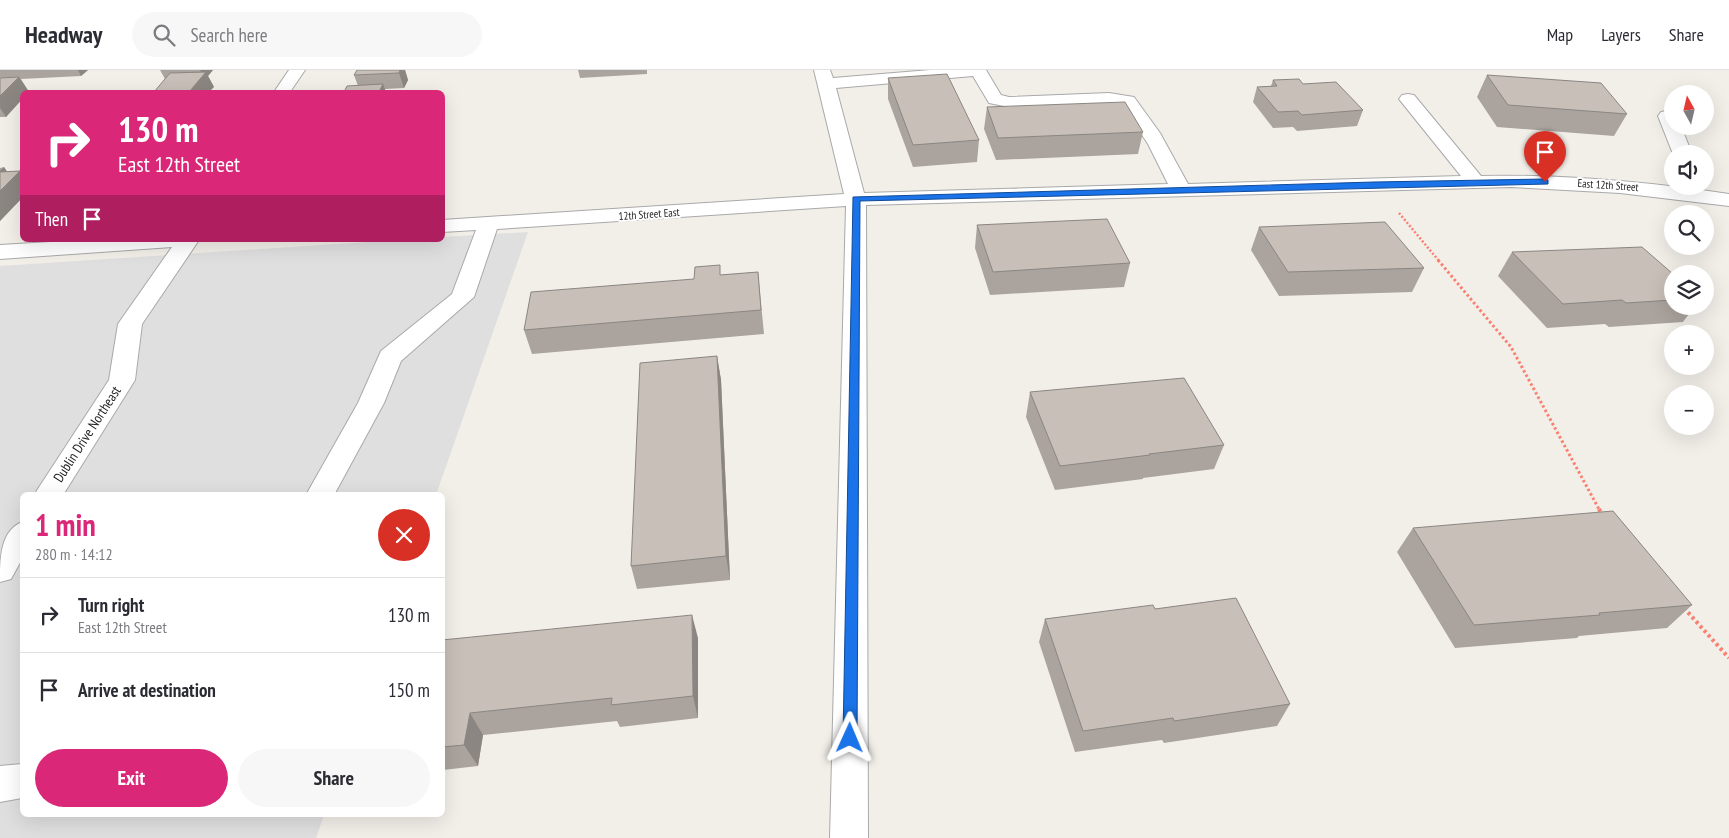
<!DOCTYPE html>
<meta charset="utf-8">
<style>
:root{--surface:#fff;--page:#f7f7f7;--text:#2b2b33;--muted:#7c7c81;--line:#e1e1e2;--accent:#db2777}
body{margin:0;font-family:"PT Sans Narrow",sans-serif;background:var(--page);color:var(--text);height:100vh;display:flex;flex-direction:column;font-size:19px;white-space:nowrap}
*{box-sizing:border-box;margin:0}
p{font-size:16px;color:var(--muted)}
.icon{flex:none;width:28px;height:28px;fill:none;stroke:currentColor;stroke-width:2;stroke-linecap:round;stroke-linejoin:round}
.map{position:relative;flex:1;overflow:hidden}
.panel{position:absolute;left:20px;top:422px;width:425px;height:325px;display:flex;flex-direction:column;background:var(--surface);border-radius:8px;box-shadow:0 5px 20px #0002}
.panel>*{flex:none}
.guide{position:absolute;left:20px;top:20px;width:425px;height:152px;border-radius:8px;box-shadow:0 5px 20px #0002;background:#db2777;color:#fff;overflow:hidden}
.needle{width:32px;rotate:352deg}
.buttons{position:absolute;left:1664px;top:15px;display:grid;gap:10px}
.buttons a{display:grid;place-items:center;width:50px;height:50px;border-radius:50%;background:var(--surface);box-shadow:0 5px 20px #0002;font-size:25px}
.pin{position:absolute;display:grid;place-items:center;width:42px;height:42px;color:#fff;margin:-51px -21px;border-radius:50% 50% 50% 0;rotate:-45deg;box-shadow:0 0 5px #0007}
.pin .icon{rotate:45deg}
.me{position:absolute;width:55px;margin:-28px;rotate:1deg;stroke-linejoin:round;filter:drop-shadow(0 0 4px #0008)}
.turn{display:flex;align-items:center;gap:18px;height:105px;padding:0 15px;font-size:22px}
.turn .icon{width:65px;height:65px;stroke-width:2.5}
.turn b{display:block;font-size:35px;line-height:42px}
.then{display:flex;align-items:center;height:48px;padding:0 15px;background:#0003;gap:10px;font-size:19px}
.round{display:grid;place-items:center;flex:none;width:52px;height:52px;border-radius:26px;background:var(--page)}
.summary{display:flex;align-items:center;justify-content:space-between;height:85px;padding:0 15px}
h1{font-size:30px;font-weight:700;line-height:38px;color:var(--accent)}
.primary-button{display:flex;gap:10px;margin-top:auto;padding:10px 15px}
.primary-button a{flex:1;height:58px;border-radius:30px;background:var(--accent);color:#fff;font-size:20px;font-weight:700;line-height:58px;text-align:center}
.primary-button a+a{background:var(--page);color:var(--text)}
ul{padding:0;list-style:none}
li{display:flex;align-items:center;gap:15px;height:75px;padding:0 15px;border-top:1px solid var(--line)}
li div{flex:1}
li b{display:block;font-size:19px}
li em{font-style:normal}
header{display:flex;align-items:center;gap:30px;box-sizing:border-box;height:70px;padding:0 25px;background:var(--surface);border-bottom:1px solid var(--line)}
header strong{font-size:24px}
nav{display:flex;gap:28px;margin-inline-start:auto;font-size:18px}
.search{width:350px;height:45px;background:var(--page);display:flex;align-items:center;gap:12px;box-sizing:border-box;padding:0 18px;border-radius:28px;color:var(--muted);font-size:19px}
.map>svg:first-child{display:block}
</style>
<header>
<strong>Headway</strong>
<div class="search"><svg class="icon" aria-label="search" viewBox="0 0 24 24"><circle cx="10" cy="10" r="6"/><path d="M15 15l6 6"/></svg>Search here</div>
<nav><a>Map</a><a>Layers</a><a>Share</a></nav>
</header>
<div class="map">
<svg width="1729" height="768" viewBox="0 0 1729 768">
<rect width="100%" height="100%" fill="#f2efe9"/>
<path fill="#e0dfdf" d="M528 162 436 425H22V745H324L316 768H0V196L398 170H442L443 167Z"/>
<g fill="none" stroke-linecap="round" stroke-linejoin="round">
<defs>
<path id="minor" d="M289 0H305L290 22H274Z
M814 0H830L833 8 930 0H986L1001 25 1009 27 1109 23 1134 27 1160 63 1188 114 1461 106 1399 29 1402 25 1408 24 1414 25 1481 106C1564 104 1647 112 1729 124V136L1620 123 1511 117 866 135 868 768H830L846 136 497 159 474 227 401 291 384 333 334 425H306L358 333 381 281 452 224 476 160 442 162V150L844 124ZM973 6 989 33 1009 37 1109 33 1122 35 1148 74 1168 114 864 123 836 18Z
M1667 41 1672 42V56H1681L1692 84H1673L1658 46 1661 42Z
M84 170H199L142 254 135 310 63 425H34L109 310 118 254 172 177 0 189V175Z
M22 452V489L11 509 0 512C0 489 0 461 22 452Z
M22 694V728L0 732V696Z"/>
</defs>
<use href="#minor" stroke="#a9a9a9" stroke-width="2"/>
<path stroke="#fa8072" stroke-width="2.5" stroke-dasharray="2 2" stroke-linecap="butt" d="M1399 143 1439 191"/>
<path stroke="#fa8072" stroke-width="3" stroke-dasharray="2.5 2.5" stroke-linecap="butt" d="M1438 190 1511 277 1600 441"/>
<path stroke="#fa8072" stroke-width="4" stroke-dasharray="3 3" stroke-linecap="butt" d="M1599 439 1602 445
M1684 538 1729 588"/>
<use href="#minor" fill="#fff" fill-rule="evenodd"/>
</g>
<path fill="#aba49e" d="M0 0H88L81 6 21 9 29 22 6 47H0V8H1L0 7Z
M160 0H213L208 6 214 17 165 9Z
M405 0 408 10 404 18 385 19 358 16 354 5Z
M578 0H647V4L580 8Z
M1487 5 1627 44 1614 66 1497 57 1477 27Z
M888 8 979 70 977 92 913 97 888 29Z
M1273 10 1303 14 1363 40 1357 56 1297 61 1293 57 1273 58 1253 32 1257 17 1271 16Z
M987 37 1143 62 1138 84 996 90 984 59Z
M4 97 7 102 20 101 22 105V132L21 129 0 151V98Z
M977 155 1130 193 1124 217 990 225 975 178Z
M1259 157 1424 198 1412 222 1279 226 1251 180Z
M1512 182 1672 204V236H1695L1683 252 1609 257 1605 254 1547 258 1498 206Z
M758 202 764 264 532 284 524 260 694 209 721 205Z
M717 286 721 310 730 510 637 519 631 496Z
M1030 322 1224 375 1214 399 1143 408V409L1055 420 1026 347Z
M1413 458 1692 535 1667 558 1579 566 1577 568 1455 578 1397 482Z
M1155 539 1290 634 1277 656 1164 673 1162 670 1075 682 1039 572 1045 549Z
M698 568V648L620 657 617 651 483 665 478 696 443 700 442 570Z"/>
<path fill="#8b8681" d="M78 0H88L81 6Z
M200 0H213L208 6 214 17 209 22H189L203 6Z
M396 0H405L408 10 404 18 399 3Z
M19 7 29 22H22V29L6 47 0 38V26Z
M383 14 386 22H379Z
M4 97 12 109 20 101 22 105V126H19L21 129 0 151V101Z
M717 286 721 310 730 510 726 486Z
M692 545 698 568V648L693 626Z
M470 643 483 665 478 696 464 675Z"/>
<path fill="#c7bfb8" stroke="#8b8681" d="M357 0H400L399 3 354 5Z
M206 2 189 22H154L170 3Z
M947 4 979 70 913 75 888 8Z
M1487 5 1601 13 1627 44 1508 35Z
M19 7 0 26V8Z
M1299 9 1303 14 1336 12 1363 40 1302 45 1298 41 1278 42 1257 17 1277 16 1273 10Z
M383 14 379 22H344L347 16Z
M1125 32 1143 62 998 68 987 37Z
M20 101 0 121V102Z
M22 122V126H19Z
M1107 149 1130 193 993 202 977 155Z
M1385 152 1424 198 1288 202 1259 157Z
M1642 177 1673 204H1672V230L1626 233 1622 230 1563 234 1512 182Z
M720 195V205L758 202 761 240 524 260 531 222 694 209 695 197Z
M717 286 726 486 631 496 640 293Z
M1184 308 1224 375 1149 384 1150 385 1060 396 1030 322Z
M1613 441 1692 535 1599 543 1600 545 1474 555 1413 458Z
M1236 528 1290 634 1174 651 1173 648 1083 661 1045 549 1153 535 1155 539Z
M692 545 693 626 611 635 612 628 470 643 464 675 442 677V570Z"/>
<path fill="#1a73e8" stroke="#114b97" d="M1545 109 1548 110V114L860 131 857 668 855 673 850 675 845 673 843 668 853 127 1374 112Z"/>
<g text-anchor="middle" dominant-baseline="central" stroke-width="4" stroke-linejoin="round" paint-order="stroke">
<g font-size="11" fill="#222" stroke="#fff">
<text transform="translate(1608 115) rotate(4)">East 12th Street</text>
<text transform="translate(649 144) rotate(-4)">12th Street East</text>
</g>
<g font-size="14" fill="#222" stroke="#fff">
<text transform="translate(87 364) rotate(-57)">Dublin Drive Northeast</text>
</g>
</g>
</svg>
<div class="buttons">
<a><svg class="needle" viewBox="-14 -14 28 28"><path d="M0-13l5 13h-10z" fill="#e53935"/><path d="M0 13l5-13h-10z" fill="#7c7c81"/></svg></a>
<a><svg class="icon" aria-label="sound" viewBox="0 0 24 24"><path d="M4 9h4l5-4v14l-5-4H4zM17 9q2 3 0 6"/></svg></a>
<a><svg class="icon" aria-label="search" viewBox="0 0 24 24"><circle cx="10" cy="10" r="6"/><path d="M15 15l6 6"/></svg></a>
<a><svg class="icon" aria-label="layers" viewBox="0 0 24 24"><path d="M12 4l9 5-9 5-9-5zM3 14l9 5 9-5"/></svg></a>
<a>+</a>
<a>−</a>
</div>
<div class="pin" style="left:1545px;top:112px;background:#d93025"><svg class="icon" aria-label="arrive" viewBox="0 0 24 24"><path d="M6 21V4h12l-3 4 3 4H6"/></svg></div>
<svg class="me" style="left:850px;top:668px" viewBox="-20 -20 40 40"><path d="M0-17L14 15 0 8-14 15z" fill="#1a73e8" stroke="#fff" stroke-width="4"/></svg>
<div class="guide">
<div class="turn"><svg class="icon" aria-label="right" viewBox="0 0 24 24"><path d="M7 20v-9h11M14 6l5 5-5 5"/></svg><div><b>130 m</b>East 12th Street</div></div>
<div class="then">Then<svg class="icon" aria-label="arrive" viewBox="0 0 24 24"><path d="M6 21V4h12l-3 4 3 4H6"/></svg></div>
</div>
<section class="panel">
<div class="summary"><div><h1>1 min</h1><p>280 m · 14:12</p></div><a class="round" style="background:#d93025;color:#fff"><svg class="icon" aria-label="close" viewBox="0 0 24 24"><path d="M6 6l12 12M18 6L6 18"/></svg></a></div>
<ul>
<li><svg class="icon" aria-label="right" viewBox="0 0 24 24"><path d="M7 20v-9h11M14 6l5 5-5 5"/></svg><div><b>Turn right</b><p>East 12th Street</p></div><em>130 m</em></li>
<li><svg class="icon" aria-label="arrive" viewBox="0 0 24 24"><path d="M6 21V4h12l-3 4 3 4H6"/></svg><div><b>Arrive at destination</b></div><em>150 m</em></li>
</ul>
<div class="primary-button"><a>Exit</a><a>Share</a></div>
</section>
</div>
